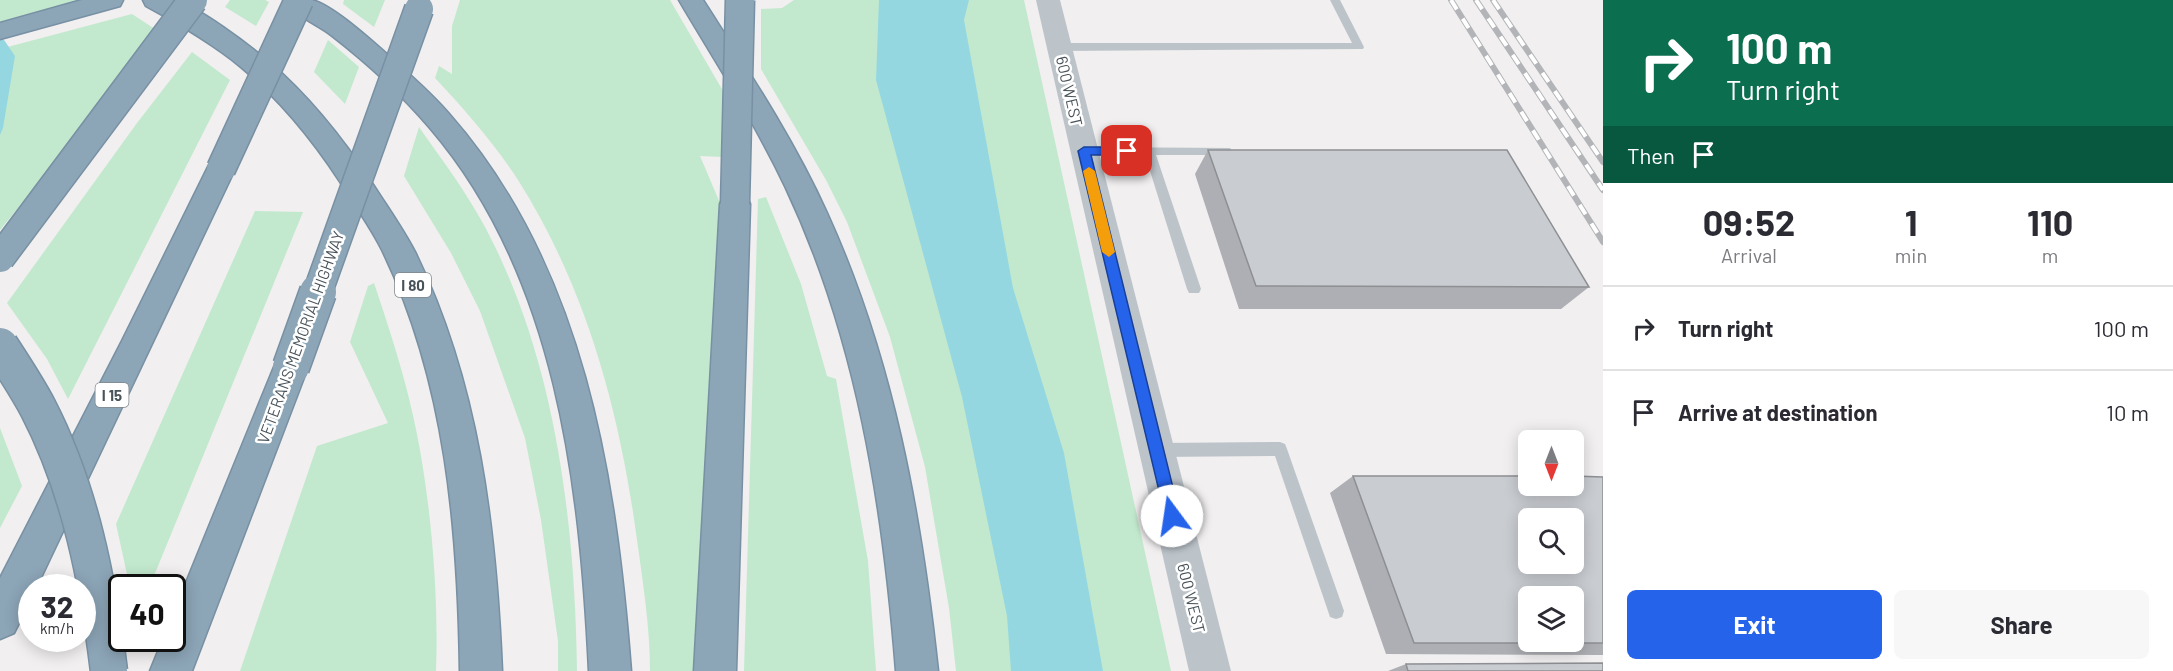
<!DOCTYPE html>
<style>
:root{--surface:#fff;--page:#f7f7f7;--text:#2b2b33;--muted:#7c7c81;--line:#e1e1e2;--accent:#2563eb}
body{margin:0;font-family:Barlow,sans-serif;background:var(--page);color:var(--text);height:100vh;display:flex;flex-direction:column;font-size:22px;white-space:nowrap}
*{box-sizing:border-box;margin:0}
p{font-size:20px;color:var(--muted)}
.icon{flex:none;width:33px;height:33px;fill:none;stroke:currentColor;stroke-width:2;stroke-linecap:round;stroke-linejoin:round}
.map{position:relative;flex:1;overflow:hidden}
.panel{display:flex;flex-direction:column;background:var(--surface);width:570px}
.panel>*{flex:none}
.top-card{background:#0b6e4f;color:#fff;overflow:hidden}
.needle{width:39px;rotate:180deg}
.controls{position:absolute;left:1518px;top:430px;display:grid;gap:12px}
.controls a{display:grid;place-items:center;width:66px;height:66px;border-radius:9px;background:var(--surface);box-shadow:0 3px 15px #0003;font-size:30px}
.speed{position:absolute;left:18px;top:574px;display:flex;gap:12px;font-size:30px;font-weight:700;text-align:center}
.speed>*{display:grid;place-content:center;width:78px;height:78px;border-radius:50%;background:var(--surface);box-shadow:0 3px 15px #0003;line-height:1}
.speed small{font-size:15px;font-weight:400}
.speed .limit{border:3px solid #111;border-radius:9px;background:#fff;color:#111}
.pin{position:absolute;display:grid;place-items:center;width:51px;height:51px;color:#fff;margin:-26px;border-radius:12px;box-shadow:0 3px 9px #0006}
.me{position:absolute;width:66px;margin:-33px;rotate:346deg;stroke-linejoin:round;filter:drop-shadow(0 0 4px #0008)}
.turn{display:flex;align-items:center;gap:21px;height:126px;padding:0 24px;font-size:27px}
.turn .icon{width:78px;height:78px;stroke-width:2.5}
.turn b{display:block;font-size:42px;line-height:51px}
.then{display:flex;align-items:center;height:57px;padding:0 24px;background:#0003;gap:12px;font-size:22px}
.eta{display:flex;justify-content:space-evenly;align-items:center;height:102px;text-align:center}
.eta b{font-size:36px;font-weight:700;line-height:42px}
.action{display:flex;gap:12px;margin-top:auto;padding:12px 24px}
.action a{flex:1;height:69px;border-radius:9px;background:var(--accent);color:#fff;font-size:24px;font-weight:700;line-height:69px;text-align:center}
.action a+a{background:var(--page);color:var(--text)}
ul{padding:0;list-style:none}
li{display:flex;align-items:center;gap:18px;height:84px;padding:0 24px;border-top:2px solid var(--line)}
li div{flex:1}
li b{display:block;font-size:22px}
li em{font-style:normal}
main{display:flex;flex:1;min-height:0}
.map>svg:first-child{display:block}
</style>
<main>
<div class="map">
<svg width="1603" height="671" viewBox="0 0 1603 671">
<rect width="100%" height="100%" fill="#f1efef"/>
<path fill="#c2e9ce" d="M0 0H88L0 22Z
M230 0H265L269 2 256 26 225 7Z
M344 0H385L374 27 343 4Z
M460 0H670L726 96 723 157 700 156 720 203 693 671H650C650 628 643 583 637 540 620 413 587 289 518 180 494 143 465 110 435 78L439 66 452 74V26Z
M794 0H1024L1171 671H956L949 608 925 467 890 337 847 222 826 180 761 69V9L782 8Z
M132 14 161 33 0 230V49Z
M328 40 359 67 345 104 314 72Z
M192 52 230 80 68 399 47 359 7 303 137 123Z
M419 127C440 157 462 186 480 218 555 352 575 520 577 671H558V641L541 520 525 438 480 311 451 253 404 176Z
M766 197 801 284 827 376 836 379 868 561 876 671H744L758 199Z
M255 211 303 212 149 588H130L116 524Z
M374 283C388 325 402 367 412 411 430 488 439 591 436 671H240L317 446 388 423 350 342 368 286Z
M0 428 22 486 0 528Z"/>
<path fill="#95d7e1" d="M879 0H969L964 20 1013 288 1064 453 1103 671H1011L1007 616 962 397 876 80Z
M0 34 15 56 3 128 0 135Z"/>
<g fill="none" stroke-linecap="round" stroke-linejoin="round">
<defs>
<path id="motorway" d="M82 0H123L120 6 0 39V23Z
M143 0C152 0 165 0 174 0 198 6 250 46 269 62 311 98 344 140 374 186 388 208 403 229 415 252 479 383 496 527 502 671H460C458 529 446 384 384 254 375 235 363 217 351 199 321 150 286 105 241 67 212 43 179 24 146 6Z
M284 0C293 0 307 0 315 1 338 9 379 47 398 64 416 80 435 97 450 115 584 268 616 476 631 671H589C580 484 557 276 430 128 401 94 366 62 331 35 317 24 293 15 284 0Z
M679 0H703C747 69 793 138 827 213 893 358 921 513 938 671H896C883 504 857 338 785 186 754 121 715 61 679 0Z
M221 158 231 161 235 169 36 588H32V597L14 633 0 639V578L122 341 207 169 211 161Z
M735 193 746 196 750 204 736 671H694L720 204 724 196Z
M291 353 303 357 308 367 192 671H150L163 639H172V617L274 367 279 357Z"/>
</defs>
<use href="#motorway" stroke="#7890a3" stroke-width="3"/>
<path fill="#bcc4ca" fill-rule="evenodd" d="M1330 0H1340L1364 47 1363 49 1059 51 1054 47 1059 43H1352Z
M1084 147 1230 148 1232 151 1226 155H1156L1201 289 1199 293H1189L1187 289 1145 155H1084L1078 151Z
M1280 442 1285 444 1287 449 1344 611 1342 617 1336 619 1330 617 1328 611 1275 456 1158 457 1153 455 1151 450 1153 445 1158 443Z"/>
<path fill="#bcc4ca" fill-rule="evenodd" d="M1036 0H1060L1231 671H1189Z"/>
<use href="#motorway" fill="#8ca5b7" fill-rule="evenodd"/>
<defs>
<path id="rail" d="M1451 0 1603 242
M1476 0 1603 190
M1493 0 1603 162"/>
</defs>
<use href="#rail" stroke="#b2b4b8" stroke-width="6"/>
<use href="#rail" stroke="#fff" stroke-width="4" stroke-dasharray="11" stroke-linecap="butt"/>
<defs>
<path id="motorway-bridge-far1" d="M221 169 299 0
M735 204 740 0
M0 258 193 0
M317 294 419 9"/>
<path id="motorway-bridge" d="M0 346C13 366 27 387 38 408 80 489 98 581 109 671
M291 367 318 292"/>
</defs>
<use href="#motorway-bridge-far1" stroke="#7890a3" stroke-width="31" stroke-linecap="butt"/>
<use href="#motorway-bridge" stroke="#7890a3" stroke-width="39" stroke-linecap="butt"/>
<use href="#motorway-bridge-far1" stroke="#8ca5b7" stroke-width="28"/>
<use href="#motorway-bridge" stroke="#8ca5b7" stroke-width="36"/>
</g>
<path fill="#adafb4" d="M1208 150 1589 287 1561 309H1239L1195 174Z
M1353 476 1603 477V655L1386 654 1330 493Z
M1406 664 1603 671H1388Z"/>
<path fill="#c9ccd1" stroke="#8d8f92" stroke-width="1.5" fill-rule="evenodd" d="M1208 150H1507L1589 287 1256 286Z
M1353 476H1528V486H1574V476L1603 477V643H1414ZM1528 519H1574V564H1528ZM1528 597H1574V642H1528Z
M1603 663V671H1408L1406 664Z"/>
<path fill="#2563eb" stroke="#184099" stroke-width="1.5" d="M1084 147H1127L1133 151 1127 155H1091L1180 516 1178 522 1172 524 1167 522 1165 516 1078 151Z"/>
<path fill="#f59e0b" d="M1089 167 1095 171 1115 252 1109 257 1102 252 1083 171Z"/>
<g text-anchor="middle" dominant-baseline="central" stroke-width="5" stroke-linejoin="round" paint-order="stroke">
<g fill="#fff" stroke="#80878c" stroke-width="1.5">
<rect x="395" y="273" width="36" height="24" rx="4.5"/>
<rect x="95.5" y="383" width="33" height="24" rx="4.5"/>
</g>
<g font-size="15" font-weight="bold" fill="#49535a">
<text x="413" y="285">I 80</text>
<text x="112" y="395">I 15</text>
</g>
<g font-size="16" fill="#49535a" stroke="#fff">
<text transform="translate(1070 91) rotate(77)">600 WEST</text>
<text transform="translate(300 337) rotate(-70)">VETERANS MEMORIAL HIGHWAY</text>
<text transform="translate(1192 598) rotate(76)">600 WEST</text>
</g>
</g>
</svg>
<div class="controls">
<a><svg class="needle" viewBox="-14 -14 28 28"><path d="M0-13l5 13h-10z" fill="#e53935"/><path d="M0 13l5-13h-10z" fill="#7c7c81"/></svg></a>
<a><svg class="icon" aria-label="search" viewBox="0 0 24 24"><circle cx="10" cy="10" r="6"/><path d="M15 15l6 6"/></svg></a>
<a><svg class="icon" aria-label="layers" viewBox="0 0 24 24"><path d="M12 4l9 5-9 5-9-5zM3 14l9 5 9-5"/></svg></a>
</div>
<div class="speed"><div>32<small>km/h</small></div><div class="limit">40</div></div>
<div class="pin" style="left:1127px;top:151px;background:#d93025"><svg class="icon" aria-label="arrive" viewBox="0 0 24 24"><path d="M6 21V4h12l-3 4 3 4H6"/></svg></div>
<svg class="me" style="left:1172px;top:516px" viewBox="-20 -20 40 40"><circle r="19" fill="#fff"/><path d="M0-13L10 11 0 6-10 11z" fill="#2563eb"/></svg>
</div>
<section class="panel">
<div class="top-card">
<div class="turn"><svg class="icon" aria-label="right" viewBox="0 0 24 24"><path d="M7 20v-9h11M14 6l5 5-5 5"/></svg><div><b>100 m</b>Turn right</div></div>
<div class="then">Then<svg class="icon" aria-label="arrive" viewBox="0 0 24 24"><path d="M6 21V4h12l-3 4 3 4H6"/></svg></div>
</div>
<div class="eta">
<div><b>09:52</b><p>Arrival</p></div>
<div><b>1</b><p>min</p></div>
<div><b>110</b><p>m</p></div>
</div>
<ul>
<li><svg class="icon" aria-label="right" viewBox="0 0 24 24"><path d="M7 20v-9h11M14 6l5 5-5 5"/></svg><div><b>Turn right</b></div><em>100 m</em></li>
<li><svg class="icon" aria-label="arrive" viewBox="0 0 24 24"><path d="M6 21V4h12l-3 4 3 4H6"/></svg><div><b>Arrive at destination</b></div><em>10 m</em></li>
</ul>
<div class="action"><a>Exit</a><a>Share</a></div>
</section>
</main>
